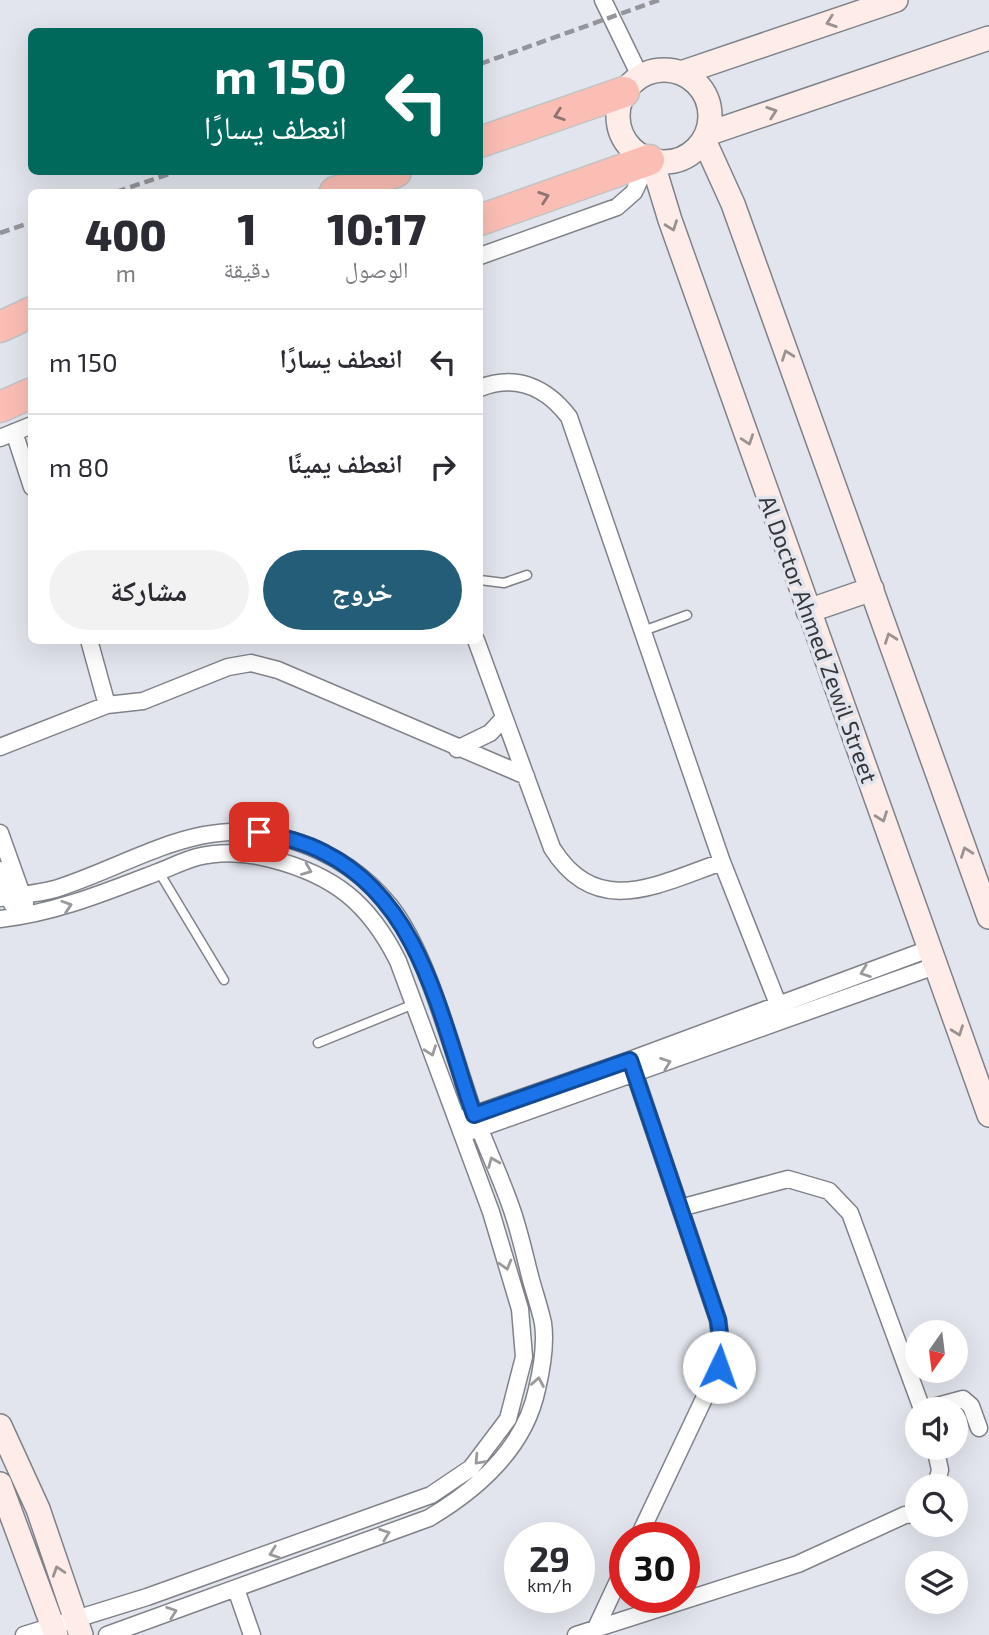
<!DOCTYPE html>
<html lang="ar">
<meta charset="utf-8">
<style>
:root{--surface:#fff;--page:#f2f2f3;--text:#2b2b33;--muted:#7c7c81;--line:#e1e1e2;--accent:#245d77}
body{margin:0;font-family:"Exo 2","Noto Naskh Arabic",sans-serif;background:var(--page);color:var(--text);direction:rtl;height:100vh;display:flex;flex-direction:column;font-size:26px;white-space:nowrap}
*{box-sizing:border-box;margin:0}
p{font-size:23px;color:var(--muted)}
.icon{flex:none;width:38px;height:38px;fill:none;stroke:currentColor;stroke-width:2;stroke-linecap:round;stroke-linejoin:round}
.map{position:relative;flex:1;overflow:hidden;direction:ltr}
.drawer{position:absolute;left:28px;top:189px;width:455px;height:455px;display:flex;flex-direction:column;background:var(--surface);border-radius:10px;box-shadow:0 7px 28px #0002;direction:rtl}
.drawer>*{flex:none}
.guide{position:absolute;left:28px;top:28px;width:455px;height:147px;border-radius:10px;box-shadow:0 7px 28px #0002;direction:rtl;background:#00695c;color:#fff;overflow:hidden}
.needle{width:46px;rotate:194deg}
.buttons{position:absolute;left:905px;top:1320px;display:grid;gap:14px}
.buttons a{display:grid;place-items:center;width:63px;height:63px;border-radius:50%;background:var(--surface);box-shadow:0 7px 28px #0002;font-size:35px}
.speed{position:absolute;left:504px;top:1522px;display:flex;gap:14px;font-size:35px;font-weight:700;text-align:center}
.speed>*{display:grid;place-content:center;width:91px;height:91px;border-radius:50%;background:var(--surface);box-shadow:0 7px 28px #0002;line-height:1}
.speed small{font-size:18px;font-weight:400}
.speed .limit{border:10px solid #d22;background:#fff;color:#111}
.pin{position:absolute;display:grid;place-items:center;width:60px;height:60px;color:#fff;margin:-30px;border-radius:14px;box-shadow:0 4px 10px #0006}
.me{position:absolute;width:77px;margin:-38px;rotate:3deg;stroke-linejoin:round;filter:drop-shadow(0 0 5px #0008)}
.turn{display:flex;align-items:center;gap:24px;height:147px;padding:0 21px;font-size:32px}
.turn .icon{width:91px;height:91px;stroke-width:2.5}
.turn b{display:block;font-size:49px;line-height:60px}
.eta{display:flex;justify-content:space-evenly;align-items:center;height:119px;text-align:center}
.eta b{font-size:42px;font-weight:800;line-height:49px}
.primary-button{display:flex;gap:14px;margin-top:auto;padding:14px 21px}
.primary-button a{flex:1;height:80px;border-radius:42px;background:var(--accent);color:#fff;font-size:28px;font-weight:800;line-height:80px;text-align:center}
.primary-button a+a{background:var(--page);color:var(--text)}
ul{padding:0;list-style:none}
li{display:flex;align-items:center;gap:21px;height:105px;padding:0 21px;border-top:2px solid var(--line)}
li div{flex:1}
li b{display:block;font-size:26px}
li em{font-style:normal}
.map>svg:first-child{display:block}
</style>
<div class="map">
<svg width="989" height="1635" viewBox="0 0 989 1635">
<rect width="100%" height="100%" fill="#e2e5ed"/>
<g fill="none" stroke-linecap="round" stroke-linejoin="round">
<defs>
<path id="lane" d="M480 580 504 583 527 575
M643 631 687 615
M159 872 224 980
M318 1043 414 1004"/>
<path id="street" d="M603 0 640 76
M480 256 617 207 634 192 649 160
M480 388C516 374 546 387 569 417L722 862 778 1004
M14 432 32 487
M0 438 32 425
M89 640 107 705
M476 640 552 848C597 920 658 884 722 862
M0 747 107 705 143 701 228 667 251 663 278 670 526 776
M457 749 490 733 504 718
M0 833 25 903
M0 870 12 904
M0 898C18 895 37 894 55 889 137 863 205 810 294 841 332 853 365 875 390 906 428 954 452 1051 473 1111 485 1145 501 1177 512 1210 520 1233 525 1257 531 1280 535 1294 540 1309 543 1323 546 1344 542 1368 537 1389 525 1447 478 1489 429 1518L107 1635
M0 919C55 913 106 892 158 872 171 867 183 861 197 857 221 851 248 853 271 859 334 875 369 903 398 961L491 1212 520 1309 524 1357 508 1419 471 1468 431 1495 147 1597 24 1635
M630 1060 718 1320 722 1353 719 1367 638 1538
M464 1118 630 1060 929 949
M472 1131 935 966
M680 1208 788 1179 829 1191 850 1213 922 1409
M926 1409 963 1399 971 1406 979 1428
M935 1447 940 1470 936 1486
M236 1589 252 1635
M596 1628 625 1566
M576 1635 798 1564 905 1515 917 1514"/>
<path id="secondary" d="M618 116a46 46 0 1 1 92 0a46 46 0 1 1-92 0Z
M681 73 896 0
M707 134 989 38
M704 140 733 204 989 917
M652 161 670 220 989 1115
M808 611 872 589
M0 1426 38 1509 81 1635
M0 1484 56 1635"/>
<path id="highway" d="M480 142 624 92
M335 192 396 172
M480 220 649 160
M0 327 32 312
M0 407 32 393"/>
</defs>
<use href="#lane" stroke="#7f8289" stroke-width="11"/>
<use href="#street" stroke="#7f8289" stroke-width="19"/>
<use href="#secondary" stroke="#7f8289" stroke-width="26"/>
<use href="#highway" stroke="#c2c3c4" stroke-width="33"/>
<use href="#lane" stroke="#fff" stroke-width="8"/>
<use href="#street" stroke="#fff" stroke-width="16"/>
<use href="#secondary" stroke="#feece8" stroke-width="23"/>
<use href="#highway" stroke="#fbbeb4" stroke-width="30"/>
<path stroke="#93959b" stroke-width="4.5" stroke-dasharray="10 5" stroke-linecap="butt" d="M480 64 659 0
M116 192 175 172
M0 233 32 222"/>
</g>
<defs><path id="oneway-chevron" d="M-2-3.5L2.5 0L-2 3.5" fill="none" stroke-width="1.6" stroke-linecap="round" stroke-linejoin="round" transform="scale(1.75)"/></defs>
<g stroke="#9a9190">
<use href="#oneway-chevron" transform="translate(831 22) rotate(161)"/>
<use href="#oneway-chevron" transform="translate(772 112) rotate(-19)"/>
<use href="#oneway-chevron" transform="translate(672 226) rotate(70)"/>
<use href="#oneway-chevron" transform="translate(787 355) rotate(-110)"/>
<use href="#oneway-chevron" transform="translate(748 440) rotate(71)"/>
<use href="#oneway-chevron" transform="translate(890 638) rotate(-110)"/>
<use href="#oneway-chevron" transform="translate(882 817) rotate(70)"/>
<use href="#oneway-chevron" transform="translate(966 852) rotate(-110)"/>
<use href="#oneway-chevron" transform="translate(958 1031) rotate(70)"/>
<use href="#oneway-chevron" transform="translate(58 1571) rotate(-108)"/>
</g>
<g stroke="#8e7370">
<use href="#oneway-chevron" transform="translate(559 115) rotate(161)"/>
<use href="#oneway-chevron" transform="translate(544 197) rotate(-19)"/>
</g>
<g stroke="#9a9a9c">
<use href="#oneway-chevron" transform="translate(307 870) rotate(22)"/>
<use href="#oneway-chevron" transform="translate(67 906) rotate(-18)"/>
<use href="#oneway-chevron" transform="translate(865 972) rotate(160)"/>
<use href="#oneway-chevron" transform="translate(431 1051) rotate(70)"/>
<use href="#oneway-chevron" transform="translate(666 1063) rotate(-20)"/>
<use href="#oneway-chevron" transform="translate(493 1162) rotate(-112)"/>
<use href="#oneway-chevron" transform="translate(506 1265) rotate(74)"/>
<use href="#oneway-chevron" transform="translate(538 1382) rotate(-80)"/>
<use href="#oneway-chevron" transform="translate(479 1460) rotate(133)"/>
<use href="#oneway-chevron" transform="translate(385 1534) rotate(-20)"/>
<use href="#oneway-chevron" transform="translate(274 1553) rotate(161)"/>
<use href="#oneway-chevron" transform="translate(172 1612) rotate(-20)"/>
</g>
<g fill="none" stroke-linecap="round" stroke-linejoin="round">
<defs>
<path id="route" d="M259 832C282 837 305 842 325 853 422 902 441 1021 474 1115L630 1060 718 1320 722 1353 719 1367"/>
</defs>
<use href="#route" stroke="#114b97" stroke-width="18"/>
<use href="#route" stroke="#1a73e8" stroke-width="12"/>
</g>
<g text-anchor="middle" dominant-baseline="central" stroke-width="7" stroke-linejoin="round" paint-order="stroke">
<g font-size="23" fill="#353639" stroke="#e2e5ed">
<text transform="translate(819 639) rotate(70)">Al Doctor Ahmed Zewil Street</text>
</g>
</g>
</svg>
<div class="buttons">
<a><svg class="needle" viewBox="-14 -14 28 28"><path d="M0-13l5 13h-10z" fill="#e53935"/><path d="M0 13l5-13h-10z" fill="#7c7c81"/></svg></a>
<a><svg class="icon" aria-label="sound" viewBox="0 0 24 24"><path d="M4 9h4l5-4v14l-5-4H4zM17 9q2 3 0 6"/></svg></a>
<a><svg class="icon" aria-label="search" viewBox="0 0 24 24"><circle cx="10" cy="10" r="6"/><path d="M15 15l6 6"/></svg></a>
<a><svg class="icon" aria-label="layers" viewBox="0 0 24 24"><path d="M12 4l9 5-9 5-9-5zM3 14l9 5 9-5"/></svg></a>
</div>
<div class="speed"><div>29<small>km/h</small></div><div class="limit">30</div></div>
<div class="pin" style="left:259px;top:832px;background:#d93025"><svg class="icon" aria-label="arrive" viewBox="0 0 24 24"><path d="M6 21V4h12l-3 4 3 4H6"/></svg></div>
<svg class="me" style="left:719px;top:1367px" viewBox="-20 -20 40 40"><circle r="19" fill="#fff"/><path d="M0-13L10 11 0 6-10 11z" fill="#1a73e8"/></svg>
<div class="guide">
<div class="turn"><svg class="icon" aria-label="left" viewBox="0 0 24 24"><path d="M17 20v-9H6M10 6l-5 5 5 5"/></svg><div><b>150 m</b>انعطف يسارًا</div></div>
</div>
<section class="drawer">
<div class="eta">
<div><b>10:17</b><p>الوصول</p></div>
<div><b>1</b><p>دقيقة</p></div>
<div><b>400</b><p>m</p></div>
</div>
<ul>
<li><svg class="icon" aria-label="left" viewBox="0 0 24 24"><path d="M17 20v-9H6M10 6l-5 5 5 5"/></svg><div><b>انعطف يسارًا</b></div><em>150 m</em></li>
<li><svg class="icon" aria-label="right" viewBox="0 0 24 24"><path d="M7 20v-9h11M14 6l5 5-5 5"/></svg><div><b>انعطف يمينًا</b></div><em>80 m</em></li>
</ul>
<div class="primary-button"><a>خروج</a><a>مشاركة</a></div>
</section>
</div>
